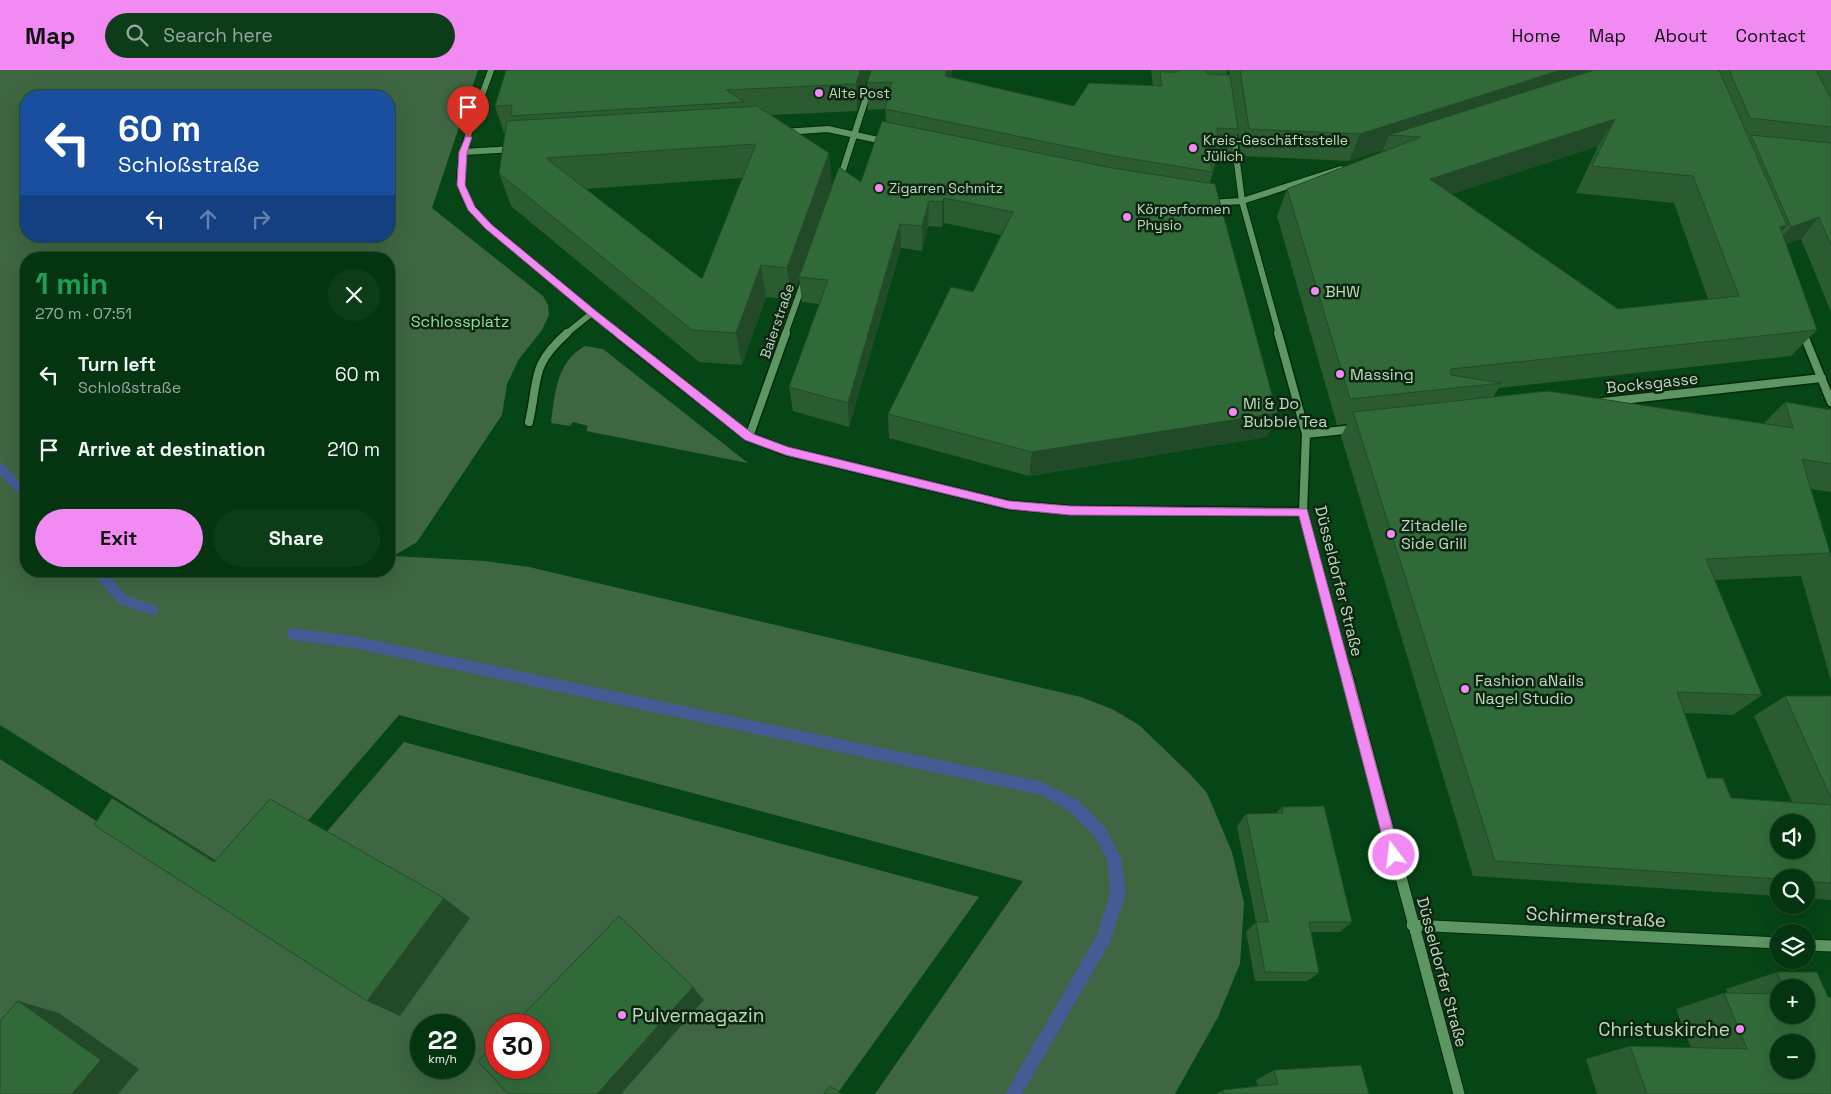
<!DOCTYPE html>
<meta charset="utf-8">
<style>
:root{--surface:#043410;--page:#0d3c19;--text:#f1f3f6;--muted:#97aa9f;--line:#254f30;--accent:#f28af3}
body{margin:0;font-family:"Space Grotesk",sans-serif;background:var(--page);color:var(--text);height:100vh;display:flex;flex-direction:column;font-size:19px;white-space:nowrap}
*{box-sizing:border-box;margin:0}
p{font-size:16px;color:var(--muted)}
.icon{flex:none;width:28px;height:28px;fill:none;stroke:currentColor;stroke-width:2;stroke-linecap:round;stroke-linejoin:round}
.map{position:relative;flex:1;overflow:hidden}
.details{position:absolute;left:20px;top:182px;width:375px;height:325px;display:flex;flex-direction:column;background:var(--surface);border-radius:20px;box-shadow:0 5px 20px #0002,0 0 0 1px var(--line)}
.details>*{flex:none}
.banner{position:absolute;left:20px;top:20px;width:375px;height:152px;border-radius:20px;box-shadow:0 5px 20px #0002,0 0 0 1px var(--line);background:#1a4fa0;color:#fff;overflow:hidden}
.controls{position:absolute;left:1770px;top:744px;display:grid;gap:10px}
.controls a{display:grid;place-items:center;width:45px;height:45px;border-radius:50%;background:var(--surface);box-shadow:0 5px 20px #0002,0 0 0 1px var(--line);font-size:25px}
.speed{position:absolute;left:410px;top:944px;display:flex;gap:10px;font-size:25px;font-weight:700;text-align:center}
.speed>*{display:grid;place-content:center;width:65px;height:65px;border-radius:50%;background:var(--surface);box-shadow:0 5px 20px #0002,0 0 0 1px var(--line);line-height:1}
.speed small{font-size:12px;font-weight:400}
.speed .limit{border:8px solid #d22;background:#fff;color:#111}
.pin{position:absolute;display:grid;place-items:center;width:42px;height:42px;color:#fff;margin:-51px -21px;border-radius:50% 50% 50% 0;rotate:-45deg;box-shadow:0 0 5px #0007}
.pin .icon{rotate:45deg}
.me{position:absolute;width:55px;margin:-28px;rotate:345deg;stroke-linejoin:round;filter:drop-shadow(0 0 4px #0008)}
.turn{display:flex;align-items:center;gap:18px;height:105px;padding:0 15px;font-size:22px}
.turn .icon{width:65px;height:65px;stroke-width:2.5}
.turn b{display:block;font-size:35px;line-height:42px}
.lanes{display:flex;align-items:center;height:48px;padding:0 15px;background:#0003;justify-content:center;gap:25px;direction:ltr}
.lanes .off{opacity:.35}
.round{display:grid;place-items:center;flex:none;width:52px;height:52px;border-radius:26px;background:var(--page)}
.head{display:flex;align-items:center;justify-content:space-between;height:85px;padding:0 15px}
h1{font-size:30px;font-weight:700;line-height:38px;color:#1e9e55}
.action{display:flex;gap:10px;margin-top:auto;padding:10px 15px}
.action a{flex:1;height:58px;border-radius:30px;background:var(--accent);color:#111;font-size:20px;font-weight:700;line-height:58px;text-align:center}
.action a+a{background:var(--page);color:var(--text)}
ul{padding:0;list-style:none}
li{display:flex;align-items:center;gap:15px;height:75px;padding:0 15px}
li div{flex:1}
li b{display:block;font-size:19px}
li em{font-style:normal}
header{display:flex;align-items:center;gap:30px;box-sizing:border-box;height:70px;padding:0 25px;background:var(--accent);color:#111}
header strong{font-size:24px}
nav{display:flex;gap:28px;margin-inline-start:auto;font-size:18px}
.search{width:350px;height:45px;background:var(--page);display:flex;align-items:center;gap:12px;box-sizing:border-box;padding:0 18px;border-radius:28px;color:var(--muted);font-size:19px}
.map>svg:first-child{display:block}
</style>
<header>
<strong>Map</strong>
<div class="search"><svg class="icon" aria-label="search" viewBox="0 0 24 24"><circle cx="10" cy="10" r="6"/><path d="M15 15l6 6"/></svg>Search here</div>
<nav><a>Home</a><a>Map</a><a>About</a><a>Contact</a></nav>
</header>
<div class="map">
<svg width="1831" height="1024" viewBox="0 0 1831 1024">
<rect width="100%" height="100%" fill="#064516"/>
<path fill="#3e6642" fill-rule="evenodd" d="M0 0H478L432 138 543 226 548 235 549 245 542 260 519 289 507 314 502 345 417 472 393 486 485 491 529 497 1081 627 1112 639 1139 655 1190 704 1207 723 1232 782 1244 833 1240 894 1218 947 1175 1024H875L1023 811 399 645 285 777 398 905 0 655ZM26 26H389V166H26ZM26 189H389V501H26Z
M585 276 603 279 748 393 586 361 588 356 573 352 570 356 551 353C555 324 556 292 585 276Z
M404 672 979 827 837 1024H0V689L400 946 324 765ZM421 955H464V998H421ZM496 955H539V998H496Z"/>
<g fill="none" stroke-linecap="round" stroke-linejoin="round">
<path fill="#455b94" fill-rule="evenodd" d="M0 393 4 394 26 418V430L22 428 0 405Z
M91 501H105L127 526 157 536 158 540 157 544 152 545 119 534Z
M293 558 354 566 1043 712 1079 731 1105 757 1121 788 1126 824 1109 874 1022 1024H1005L1097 865 1110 824 1107 789 1095 767 1069 741 1041 725 354 578 293 570 288 568 287 564 288 560Z"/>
<defs>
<path id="minor-far2" d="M491 0C482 27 455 89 461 116 465 133 478 145 489 157L619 264
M784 62 828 59 887 72
M1233 62 1242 131 1279 264
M463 82 514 79
M840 109 875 0
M1209 133 1242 131 1341 99
M1802 261 1803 264
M566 264 592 243
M785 264 804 211"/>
<path id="minor-far1" d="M617 263 749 367 786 381 1009 435 1070 440 1303 442
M1278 263 1306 364 1303 442 1345 599
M1803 263 1831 332
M1603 332 1822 308
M529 352C539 308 530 296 567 263
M1306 364 1354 359
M749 367 786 263"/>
<path id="minor" d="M1345 598 1459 1024
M1412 855 1779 873
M1806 875 1831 876"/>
</defs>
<use href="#minor-far2" stroke="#08270e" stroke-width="8"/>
<use href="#minor-far1" stroke="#08270e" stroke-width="11"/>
<use href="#minor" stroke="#08270e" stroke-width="13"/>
<use href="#minor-far2" stroke="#5c9662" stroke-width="6"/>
<use href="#minor-far1" stroke="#5c9662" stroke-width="8"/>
<use href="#minor" stroke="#5c9662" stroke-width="11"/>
</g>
<path fill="#2a5b31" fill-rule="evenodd" d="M506 0H870L857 41 771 45 832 116 861 112 886 51 885 39 868 40 867 13 871 0H952L951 7 1074 36 1153 16 1151 0H1228L1226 5H1230L1229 0H1831V242L1801 169 1786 174 1817 260 1791 286 1499 318 1493 327 1763 354 1785 332 1831 340V422L1811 419 1830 483H1831V611L1801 506 1715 510 1762 625 1733 645 1684 643 1707 708 1731 728 1792 732 1754 646 1785 626H1831V830L1806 828V808H1779V826L1473 806 1341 366 1347 354 1337 355 1277 146 1287 119 1382 82 1383 80 1349 91 1241 86 1238 62 1231 86 1218 85 1210 113 1267 367 1029 406 889 368 888 344 973 222 1001 165 944 153 942 157 928 156 922 181 901 178 849 357 793 341 789 317 819 234 802 232 799 209 792 230 766 227 742 295 699 292 511 136 499 103 505 63H504L495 36ZM1598 76 1576 123 1674 133 1708 229 1618 239 1452 124ZM742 108 702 209 585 119 697 111Z
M1282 737 1352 852 1340 862H1311L1319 903 1307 911H1255L1246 862 1256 852 1237 756 1246 744 1276 743Z
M1777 902H1817L1828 927H1831V1024H1597L1586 989 1630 976 1691 978 1676 939 1724 923H1728L1726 919ZM1779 918H1806V945H1779ZM1779 972H1806V1000H1779Z
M1274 1000 1369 1024H1216L1223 1020 1258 1016 1256 1010Z"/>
<path fill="#224a28" d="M860 0H870L857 41 856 14Z
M947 0H952L945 33V6Z
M1561 0H1629L1421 67 1389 65 1383 80 1349 91 1360 64Z
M1615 49 1598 76 1417 136 1430 109Z
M829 83 832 116 799 207V209L792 230 787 198Z
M944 128V153L942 157V132Z
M929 131 928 156 922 181V156Z
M1819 147 1801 169 1773 179 1791 157Z
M900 154 901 178 849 357 848 333Z
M1787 155 1764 182 1780 157Z
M761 195 766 227 742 295 736 263Z
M1277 343 1267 367 1029 406 1032 382Z
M112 728 156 753 253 814 214 792Z
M444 828 470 848 400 946 367 931Z
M693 917 704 930 621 1024H597Z
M18 931 59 943 139 999 118 1024H72Z"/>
<path fill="#316a39" stroke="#224a28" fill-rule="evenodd" d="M506 0H860L856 14 726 20 744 32 511 46 512 35 495 36Z
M871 0H947L945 6 1074 36 1089 13 1162 16 1160 0H1161L1163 2H1176L1180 0H1204L1208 4 1230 5 1238 59 1217 58 1220 77H1206L1213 102 1114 86 885 39 892 12 867 13Z
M1240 0H1561L1360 64 1249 59Z
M1594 0H1719L1787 155 1780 157 1817 260 1451 299V305L1502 313 1350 329 1287 119 1421 67 1389 65ZM1615 49 1592 96 1693 106 1739 226 1618 239 1430 109Z
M1729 0H1816L1831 29V57L1750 48Z
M757 36 829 83 787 198 761 195 736 263 692 260 499 103 507 51ZM756 74 702 209 546 88Z
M882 51 1112 98 1215 114 1277 343 1032 382 888 344 951 217 973 222 1013 142 944 128 942 132 929 131 922 156 900 154 848 333 789 317 828 210 799 207 839 97 861 112Z
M1751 65 1831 73V175L1819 147 1791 157Z
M1548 321 1793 358 1785 332 1831 340V394L1802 389 1830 483H1831V487L1830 483 1706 489 1762 625 1677 622 1707 708H1723L1731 728 1831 735V813L1806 811V808H1779V809L1495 791 1353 342ZM1779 752H1806V780H1779Z
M1785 626H1831V728Z
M112 728 214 792 270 729 444 828 367 931 94 755Z
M1324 736 1352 852H1309L1319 903 1265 902 1256 852H1268L1246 744 1283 743 1282 737Z
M619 846 693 917 597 1024H508L478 991 496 972V998H539V955H513Z
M1777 902H1817L1828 927H1831V1024H1647L1630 976 1747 979 1724 923 1779 924V945H1806V918H1784ZM1779 972H1806V1000H1779Z
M18 931 101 990 72 1024H0V951Z
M1361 995 1369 1024H1224L1223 1020 1278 1014 1274 1000Z
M830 1016 842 1024H824Z"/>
<path fill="#f28af3" stroke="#9d5a9e" d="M466 66 472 67 467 82 465 115 475 137 492 155 596 241 753 364 788 377 1009 431 1070 436 1307 439 1400 785 1398 790 1394 792 1389 790 1387 785 1299 446 1070 445 1009 439 786 385 745 370 589 245 486 159 468 140 457 115 459 82Z"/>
<g fill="#f28af3" stroke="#0e2611" stroke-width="2">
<circle cx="819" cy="23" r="5"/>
<circle cx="1193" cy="78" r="5"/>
<circle cx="879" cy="118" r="5"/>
<circle cx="1127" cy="147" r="5"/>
<circle cx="1315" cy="221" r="5"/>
<circle cx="1340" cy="304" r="5"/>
<circle cx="1233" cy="342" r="5"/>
<circle cx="1391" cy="464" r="5"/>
<circle cx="1465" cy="619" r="5"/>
<circle cx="622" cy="945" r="5"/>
<circle cx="1740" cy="959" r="5"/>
</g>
<g text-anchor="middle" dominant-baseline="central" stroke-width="5" stroke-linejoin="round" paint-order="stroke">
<g font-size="14" fill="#bddabf" stroke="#0e2611" text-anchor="start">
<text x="829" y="23">Alte Post</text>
<text x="1203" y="70">Kreis-Geschäftsstelle<tspan x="1203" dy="16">Jülich</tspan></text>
<text x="889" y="118">Zigarren Schmitz</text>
<text x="1137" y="139">Körperformen<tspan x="1137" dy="16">Physio</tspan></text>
</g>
<g font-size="14" fill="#bddabf" stroke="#0e2611">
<text transform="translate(777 251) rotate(-71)">Baierstraße</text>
</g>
<g font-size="16" fill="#bddabf" stroke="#0e2611" text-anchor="start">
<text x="1325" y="221">BHW</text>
<text x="1350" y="304">Massing</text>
<text x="1243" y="333">Mi &amp; Do<tspan x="1243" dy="18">Bubble Tea</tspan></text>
<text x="1401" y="455">Zitadelle<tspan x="1401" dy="18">Side Grill</tspan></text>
<text x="1475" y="610">Fashion aNails<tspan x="1475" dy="18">Nagel Studio</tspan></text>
</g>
<g font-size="16" fill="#92e29a" stroke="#0e2611">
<text x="460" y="251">Schlossplatz</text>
</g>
<g font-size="16" fill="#bddabf" stroke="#0e2611">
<text transform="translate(1652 313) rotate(-6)">Bocksgasse</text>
<text transform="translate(1339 511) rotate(76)">Düsseldorfer Straße</text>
<text transform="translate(1442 902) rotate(75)">Düsseldorfer Straße</text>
</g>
<g font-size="19" fill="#bddabf" stroke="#0e2611">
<text transform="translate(1596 847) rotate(3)">Schirmerstraße</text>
</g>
<g font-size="19" fill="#bddabf" stroke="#0e2611" text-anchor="start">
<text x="632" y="945">Pulvermagazin</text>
<text x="1730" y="959" text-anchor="end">Christuskirche</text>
</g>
</g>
</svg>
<div class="controls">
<a><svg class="icon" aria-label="sound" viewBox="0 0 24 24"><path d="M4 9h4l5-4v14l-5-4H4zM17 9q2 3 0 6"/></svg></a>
<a><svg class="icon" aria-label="search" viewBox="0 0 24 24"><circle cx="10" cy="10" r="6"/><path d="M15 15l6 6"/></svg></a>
<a><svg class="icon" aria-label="layers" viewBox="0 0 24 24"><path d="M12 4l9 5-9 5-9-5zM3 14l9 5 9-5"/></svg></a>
<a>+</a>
<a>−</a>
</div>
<div class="speed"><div>22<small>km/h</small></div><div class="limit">30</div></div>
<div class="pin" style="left:468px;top:67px;background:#d93025"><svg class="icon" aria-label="arrive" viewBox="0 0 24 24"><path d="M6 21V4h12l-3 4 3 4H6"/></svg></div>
<svg class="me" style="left:1394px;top:785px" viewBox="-20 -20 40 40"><circle r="17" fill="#f28af3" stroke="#fff" stroke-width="3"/><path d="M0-11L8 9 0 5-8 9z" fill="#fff"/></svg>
<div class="banner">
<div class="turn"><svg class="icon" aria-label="left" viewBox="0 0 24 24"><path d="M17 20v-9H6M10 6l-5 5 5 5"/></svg><div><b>60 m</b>Schloßstraße</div></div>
<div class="lanes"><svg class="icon" aria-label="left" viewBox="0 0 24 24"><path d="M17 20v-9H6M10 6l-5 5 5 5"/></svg><svg class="icon off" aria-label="ahead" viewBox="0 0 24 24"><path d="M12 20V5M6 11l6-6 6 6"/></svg><svg class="icon off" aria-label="right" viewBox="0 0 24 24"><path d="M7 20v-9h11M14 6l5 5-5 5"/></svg></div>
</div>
<section class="details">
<div class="head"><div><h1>1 min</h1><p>270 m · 07:51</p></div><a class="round"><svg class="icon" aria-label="close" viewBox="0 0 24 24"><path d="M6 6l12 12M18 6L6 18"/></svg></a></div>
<ul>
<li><svg class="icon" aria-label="left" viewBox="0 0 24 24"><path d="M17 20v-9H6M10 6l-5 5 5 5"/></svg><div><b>Turn left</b><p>Schloßstraße</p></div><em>60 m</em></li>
<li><svg class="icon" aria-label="arrive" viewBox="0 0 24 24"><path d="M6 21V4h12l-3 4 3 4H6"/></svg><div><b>Arrive at destination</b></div><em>210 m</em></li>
</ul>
<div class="action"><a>Exit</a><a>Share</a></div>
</section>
</div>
